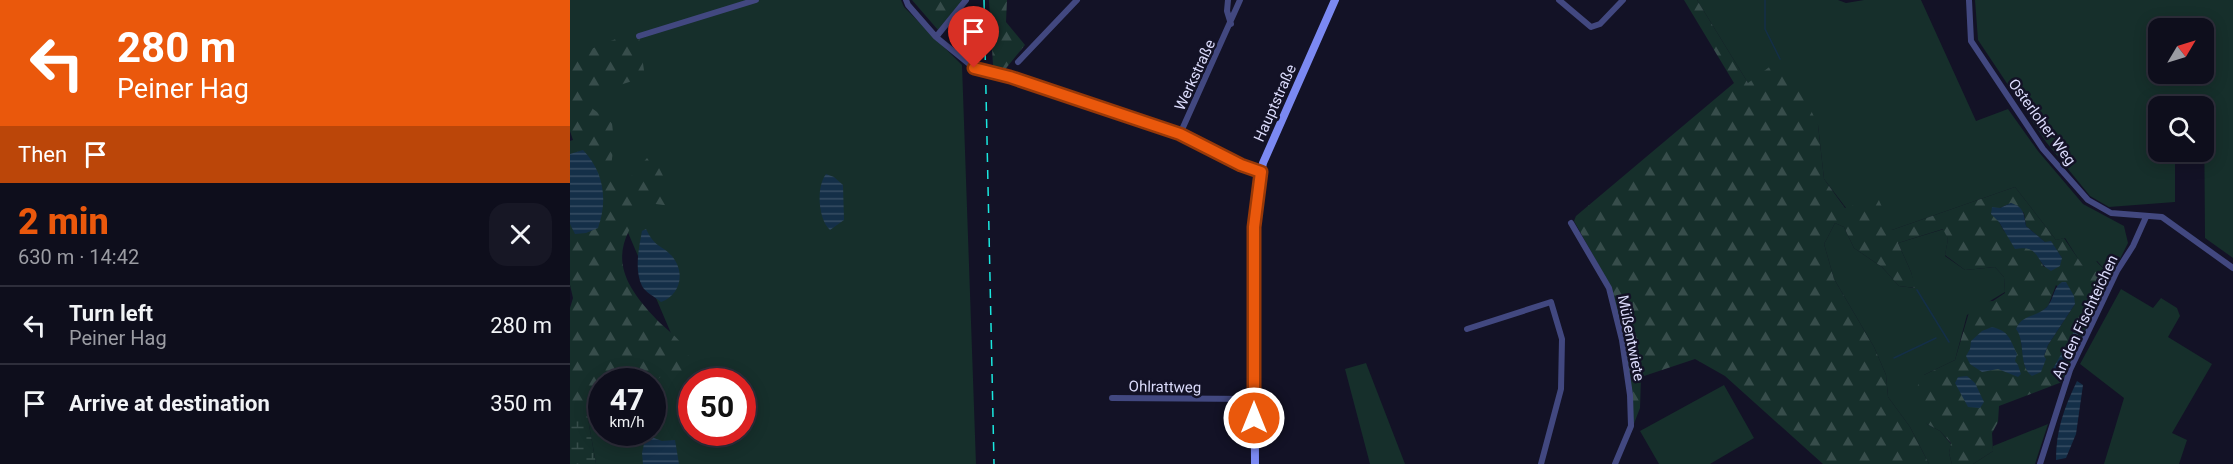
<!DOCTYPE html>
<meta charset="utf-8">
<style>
:root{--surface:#0e0e1c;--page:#171725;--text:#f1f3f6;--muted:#9b9ca3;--line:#2e2e3b;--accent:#ea580c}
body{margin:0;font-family:Roboto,sans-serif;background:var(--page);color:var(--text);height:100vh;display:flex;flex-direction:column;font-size:22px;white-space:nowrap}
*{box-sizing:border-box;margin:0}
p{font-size:20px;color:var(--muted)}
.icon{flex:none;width:33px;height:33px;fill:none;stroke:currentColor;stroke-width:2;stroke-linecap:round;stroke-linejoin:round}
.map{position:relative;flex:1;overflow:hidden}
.side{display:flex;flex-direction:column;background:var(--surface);width:570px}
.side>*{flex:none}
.banner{background:#ea580c;color:#fff;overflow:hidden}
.needle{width:39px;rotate:52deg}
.controls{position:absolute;left:1578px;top:18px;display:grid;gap:12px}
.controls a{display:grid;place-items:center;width:66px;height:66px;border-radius:12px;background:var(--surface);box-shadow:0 3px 15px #0003,0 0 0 2px var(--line);font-size:30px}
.speed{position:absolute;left:18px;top:368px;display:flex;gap:12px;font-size:30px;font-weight:700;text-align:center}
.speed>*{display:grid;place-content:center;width:78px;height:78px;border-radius:50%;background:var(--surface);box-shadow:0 3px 15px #0003,0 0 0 2px var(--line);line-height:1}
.speed small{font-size:15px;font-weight:400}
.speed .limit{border:9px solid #d22;background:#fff;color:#111}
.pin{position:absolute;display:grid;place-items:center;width:51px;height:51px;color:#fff;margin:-62px -26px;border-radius:50% 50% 50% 0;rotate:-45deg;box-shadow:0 0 6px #0007}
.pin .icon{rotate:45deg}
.me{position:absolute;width:66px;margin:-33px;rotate:0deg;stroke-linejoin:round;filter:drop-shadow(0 0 4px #0008)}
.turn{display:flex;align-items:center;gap:21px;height:126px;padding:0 18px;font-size:27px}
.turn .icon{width:78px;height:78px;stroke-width:2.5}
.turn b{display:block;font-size:42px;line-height:51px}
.then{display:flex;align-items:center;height:57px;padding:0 18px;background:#0003;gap:12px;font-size:22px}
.round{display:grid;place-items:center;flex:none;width:63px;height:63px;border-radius:18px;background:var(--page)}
.headline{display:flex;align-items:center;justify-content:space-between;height:102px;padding:0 18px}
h1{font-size:36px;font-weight:800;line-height:45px;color:var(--accent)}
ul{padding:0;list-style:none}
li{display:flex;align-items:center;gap:18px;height:78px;padding:0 18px;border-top:2px solid var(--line)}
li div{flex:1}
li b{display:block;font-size:22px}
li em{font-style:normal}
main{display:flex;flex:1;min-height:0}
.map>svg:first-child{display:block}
</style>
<main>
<section class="side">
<div class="banner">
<div class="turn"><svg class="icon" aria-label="left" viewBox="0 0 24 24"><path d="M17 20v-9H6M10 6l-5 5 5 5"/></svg><div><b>280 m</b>Peiner Hag</div></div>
<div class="then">Then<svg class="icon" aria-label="arrive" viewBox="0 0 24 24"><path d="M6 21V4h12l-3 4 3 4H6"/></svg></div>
</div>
<div class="headline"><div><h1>2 min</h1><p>630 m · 14:42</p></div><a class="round"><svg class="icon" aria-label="close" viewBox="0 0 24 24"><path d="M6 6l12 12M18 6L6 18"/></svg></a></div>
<ul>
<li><svg class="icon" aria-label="left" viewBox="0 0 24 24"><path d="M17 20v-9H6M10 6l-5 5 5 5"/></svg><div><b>Turn left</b><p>Peiner Hag</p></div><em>280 m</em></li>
<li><svg class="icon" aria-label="arrive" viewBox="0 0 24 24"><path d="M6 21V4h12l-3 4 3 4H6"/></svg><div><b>Arrive at destination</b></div><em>350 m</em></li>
</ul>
</section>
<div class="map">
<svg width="1663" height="464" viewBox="0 0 1663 464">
<defs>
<pattern id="forest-firs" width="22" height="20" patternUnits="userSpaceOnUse" patternTransform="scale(1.5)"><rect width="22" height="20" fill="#162f2b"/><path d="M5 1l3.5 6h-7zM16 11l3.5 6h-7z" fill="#374d4b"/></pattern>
<pattern id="wetland-marsh" width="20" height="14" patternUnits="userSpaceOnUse" patternTransform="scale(1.5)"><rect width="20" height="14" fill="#162f2b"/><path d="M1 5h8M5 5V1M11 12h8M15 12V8" fill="none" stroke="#374d4b"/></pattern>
<pattern id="water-rules" width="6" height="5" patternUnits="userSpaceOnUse" patternTransform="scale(1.5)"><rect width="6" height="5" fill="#142f48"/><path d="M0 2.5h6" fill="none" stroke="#364d63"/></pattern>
</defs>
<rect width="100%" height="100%" fill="#131226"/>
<path fill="#162f2b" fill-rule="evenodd" d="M0 0H331L334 7 392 65 406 464H26L16 408 31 400 32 432H82V381L112 359 0 97ZM122 381H172V432H122Z
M1127 0H1268L1276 3 1294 0H1351L1406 121 1438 109 1468 151 1513 204 1554 226 1558 243 1541 277 1527 261 1515 270 1495 238 1486 240 1445 187 1322 230 1276 208 1254 179 1248 125 1178 83Z
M1405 0H1663V258L1635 238 1634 106H1588V152H1605V202L1539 207 1520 196 1476 142 1408 40ZM1634 28V74H1588V28Z
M1265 223 1274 227 1284 248 1312 267 1329 286 1345 288 1341 272 1328 243 1374 229 1378 239 1375 256 1395 270 1425 267 1434 277 1435 292 1397 315 1385 360 1354 375 1357 424 1370 431 1381 444 1379 453 1382 464H1359L1340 427 1318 397 1316 375 1304 347 1264 279 1254 244Z
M1551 289 1583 308 1591 298 1607 308 1610 316 1598 337 1642 364 1602 433 1617 440 1609 464H1534L1554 398 1510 364Z
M796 363 835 464H800L775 369Z
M1154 385 1184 438 1140 464H1089L1070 431Z
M1478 424 1465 464H1403L1423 451V446Z"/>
<path fill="url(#forest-firs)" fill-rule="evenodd" d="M342 0H393L368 30Z
M419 0H437L436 22 455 45 433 72 423 65Z
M1114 0H1127L1178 83 1210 59 1224 75 1248 125 1254 179 1275 208 1308 198 1322 230 1445 187 1486 240 1494 238 1515 269 1526 261 1541 277 1528 308 1492 382 1429 406 1428 422 1422 433 1423 451 1403 464H1382L1379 453 1381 443 1370 431 1357 424 1350 409 1347 387 1354 375 1385 360 1402 302 1423 301 1435 293 1434 277 1425 267 1395 270 1375 255 1378 239 1373 229 1328 243 1341 272 1346 288 1329 286 1312 267 1284 248 1274 227 1265 223 1254 244 1264 279 1304 347 1316 375 1318 397 1340 427 1359 464H1253L1155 376 1125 359 1071 377 1070 408 1063 426 1041 287 1004 221 1006 216 1164 83ZM1441 203 1454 213 1456 226 1476 243 1481 242 1492 258 1474 267 1466 253 1434 231 1429 222 1430 208ZM1486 285 1505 304 1478 345 1474 356 1455 367 1450 335 1460 318 1467 316 1478 306Z
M68 30 75 77 18 95 23 109 42 123 44 142 41 167 52 187 77 158 89 168 109 207 78 203C38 250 47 278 87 320 95 328 104 334 111 343 119 353 123 369 129 381H122L121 412 117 397 93 375 83 383 82 381H32L31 408H0V308L3 298 0 285V141L3 140 0 131V62L6 55Z"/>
<path fill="url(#wetland-marsh)" d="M0 408H16L26 464H0Z"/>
<path fill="url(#water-rules)" d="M13 150C34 172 38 200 28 228L16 233 5 234 0 224V154Z
M256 174 264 177 273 185 274 220 260 230C248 219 246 187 256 174Z
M1441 203C1454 207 1454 214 1456 226L1475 242 1481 241 1492 258 1490 266 1481 271C1464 262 1471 244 1445 249L1429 222 1421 214 1422 207 1430 208Z
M76 229C86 249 91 244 102 256 116 273 110 295 91 302 85 297 75 292 72 286 64 270 69 247 72 231Z
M1492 282H1496L1504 296 1505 304 1478 345 1474 356 1476 359 1471 372 1462 376C1448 366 1456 342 1446 329 1452 314 1466 318 1477 307 1484 299 1483 287 1492 282Z
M1518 307V319L1500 347 1495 368 1481 372Z
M1422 327C1439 331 1440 339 1447 354L1445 361 1448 365 1451 374 1448 377 1428 369 1412 372 1400 364 1396 356 1400 349 1401 341 1412 331Z
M1397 376 1405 383 1414 402 1410 408 1398 407 1385 383 1388 377Z
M1507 381 1513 385 1506 434 1496 458 1486 460C1486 430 1494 408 1507 381Z
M76 435 92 441 105 440 109 464H73L72 453Z"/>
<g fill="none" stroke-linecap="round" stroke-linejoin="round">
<path stroke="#142f48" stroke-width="1.5" d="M1195 0V29L1210 59
M1347 290 1379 342
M1324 358 1366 338"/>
<path stroke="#424880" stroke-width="6" d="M336 0 338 5 366 37 404 68 440 77 610 134 671 165 691 172
M658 0 657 11 661 24
M989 0 1021 27 1030 24 1053 0
M1399 0 1401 41 1473 149 1518 200 1541 213 1592 217 1663 268
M69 36 186 0
M366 37 396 0
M448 62 507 0
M610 134 670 0
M1001 223 1039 288 1052 340 1060 395 1061 426 1045 464
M897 329 981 302 992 339 991 389 971 464
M542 398 684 399
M1470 464 1500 370 1547 271 1563 246 1576 217"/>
<path stroke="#7b89f2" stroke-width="8" d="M685 464 684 227 687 191 693 163 765 0"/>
<path stroke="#1ae8df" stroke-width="1.5" stroke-dasharray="9 8" stroke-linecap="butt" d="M414 0 424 464"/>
</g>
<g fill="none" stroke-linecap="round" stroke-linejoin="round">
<defs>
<path id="route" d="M404 68 440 77 610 134 671 165 691 172 684 227V418"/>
</defs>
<use href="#route" stroke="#983908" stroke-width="15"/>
<use href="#route" stroke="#ea580c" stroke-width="10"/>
</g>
<g text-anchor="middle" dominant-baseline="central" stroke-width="5" stroke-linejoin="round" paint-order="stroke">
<g font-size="15" fill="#dbdbfb" stroke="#131226">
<text transform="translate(625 75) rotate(-65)">Werkstraße</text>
<text transform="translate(705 103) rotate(-66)">Hauptstraße</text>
<text transform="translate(1472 122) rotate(54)">Osterloher Weg</text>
<text transform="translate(1515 317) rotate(-65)">An den Fischteichen</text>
<text transform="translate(1061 338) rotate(79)">Müßentwiete</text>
<text transform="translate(595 387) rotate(1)">Ohlrattweg</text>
</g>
</g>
</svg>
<div class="controls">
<a><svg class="needle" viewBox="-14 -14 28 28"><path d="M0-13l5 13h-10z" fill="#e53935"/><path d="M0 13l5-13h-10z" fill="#9b9ca3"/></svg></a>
<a><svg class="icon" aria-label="search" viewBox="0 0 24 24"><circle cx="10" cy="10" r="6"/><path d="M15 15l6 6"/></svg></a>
</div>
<div class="speed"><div>47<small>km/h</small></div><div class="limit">50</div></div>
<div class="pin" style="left:404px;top:68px;background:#d93025"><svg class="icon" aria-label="arrive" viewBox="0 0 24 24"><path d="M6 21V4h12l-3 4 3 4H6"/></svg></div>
<svg class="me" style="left:684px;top:418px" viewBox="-20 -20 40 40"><circle r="17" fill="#ea580c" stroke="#fff" stroke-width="3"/><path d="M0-11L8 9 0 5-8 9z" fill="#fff"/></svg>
</div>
</main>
